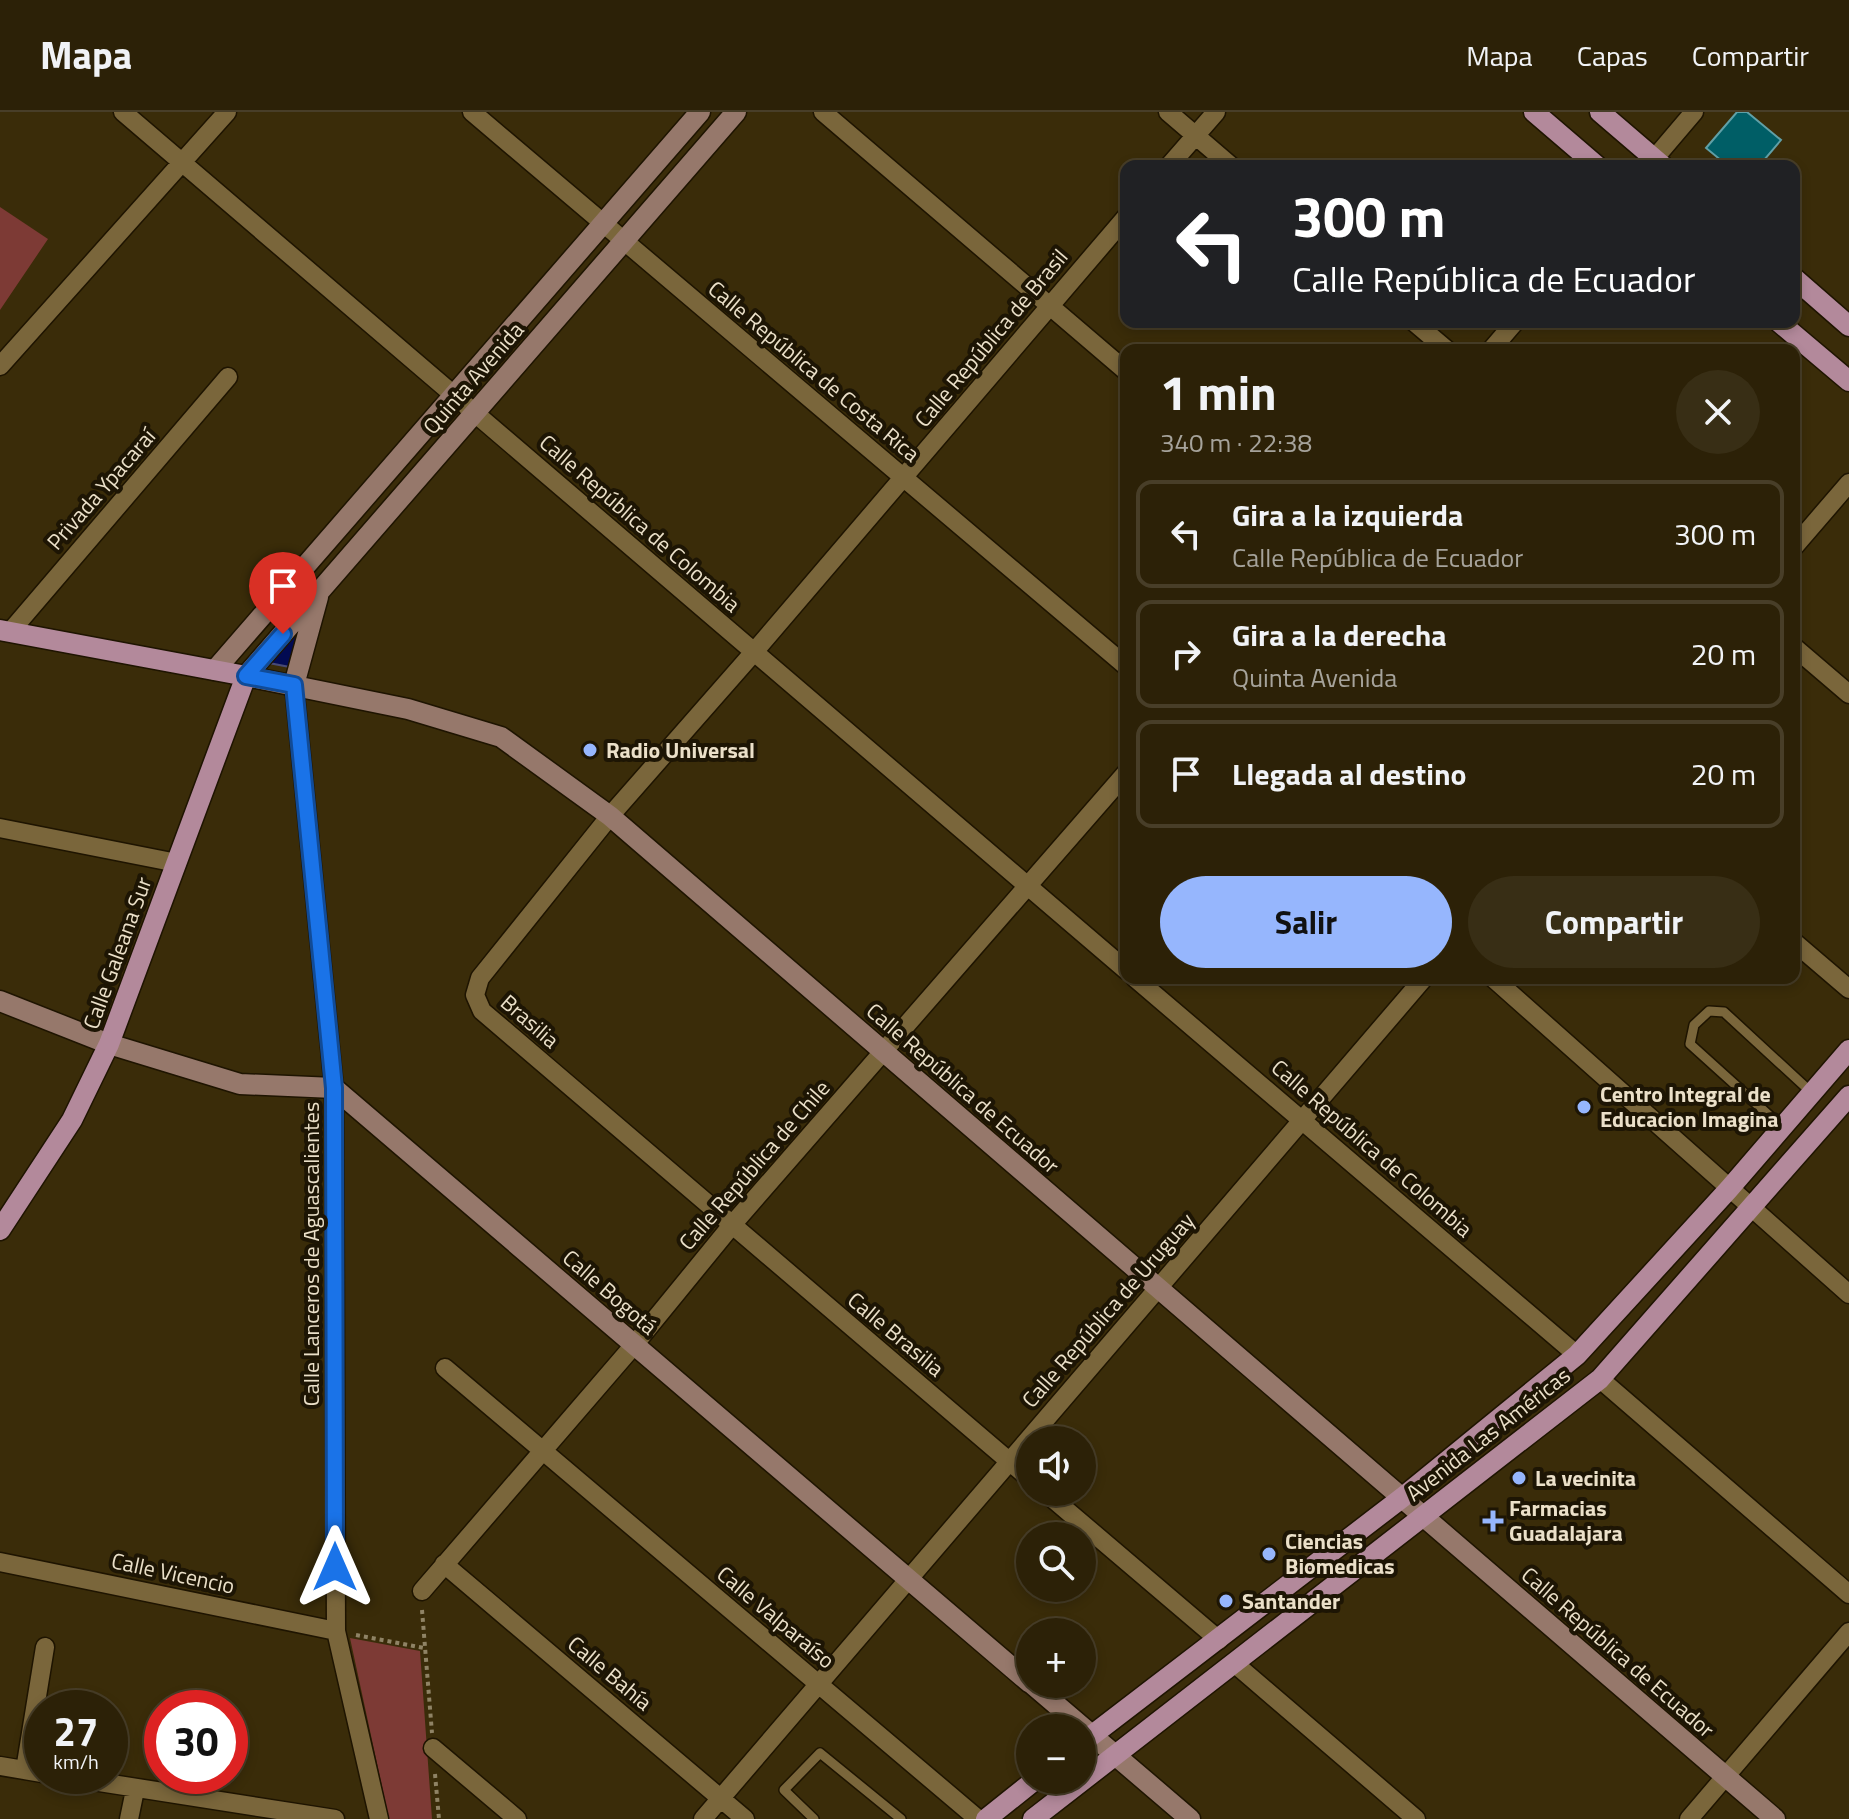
<!DOCTYPE html>
<html lang="es">
<meta charset="utf-8">
<style>
:root{--surface:#2c2107;--page:#382e15;--text:#f1f3f6;--muted:#a6a39b;--line:#483e28;--accent:#96b6fd}
body{margin:0;font-family:"Titillium Web",sans-serif;background:var(--page);color:var(--text);height:100vh;display:flex;flex-direction:column;font-size:30px;white-space:nowrap}
*{box-sizing:border-box;margin:0}
p{font-size:26px;color:var(--muted)}
.icon{flex:none;width:44px;height:44px;fill:none;stroke:currentColor;stroke-width:2;stroke-linecap:round;stroke-linejoin:round}
.map{position:relative;flex:1;overflow:hidden}
.panel{position:absolute;left:1120px;top:232px;width:680px;height:640px;display:flex;flex-direction:column;background:var(--surface);border-radius:16px;box-shadow:0 4px 12px #0003,0 0 0 2px var(--line)}
.panel>*{flex:none}
.hud{position:absolute;left:1120px;top:48px;width:680px;height:168px;border-radius:16px;box-shadow:0 4px 12px #0003,0 0 0 2px var(--line);background:#202124;color:#fff;overflow:hidden}
.fabs{position:absolute;left:1016px;top:1314px;display:grid;gap:16px}
.fabs a{display:grid;place-items:center;width:80px;height:80px;border-radius:50%;background:var(--surface);box-shadow:0 4px 12px #0003,0 0 0 2px var(--line);font-size:40px}
.speed{position:absolute;left:24px;top:1578px;display:flex;gap:16px;font-size:40px;font-weight:700;text-align:center}
.speed>*{display:grid;place-content:center;width:104px;height:104px;border-radius:50%;background:var(--surface);box-shadow:0 4px 12px #0003,0 0 0 2px var(--line);line-height:1}
.speed small{font-size:20px;font-weight:400}
.speed .limit{border:12px solid #d22;background:#fff;color:#111}
.pin{position:absolute;display:grid;place-items:center;width:68px;height:68px;color:#fff;margin:-82px -34px;border-radius:50% 50% 50% 0;rotate:-45deg;box-shadow:0 0 8px #0007}
.pin .icon{rotate:45deg}
.me{position:absolute;width:88px;margin:-44px;rotate:0deg;stroke-linejoin:round;filter:drop-shadow(0 0 6px #0008)}
.turn{display:flex;align-items:center;gap:28px;height:168px;padding:0 40px;font-size:36px}
.turn .icon{width:104px;height:104px;stroke-width:2.5}
.turn b{display:block;font-size:56px;line-height:68px}
.round{display:grid;place-items:center;flex:none;width:84px;height:84px;border-radius:42px;background:var(--page)}
.headline{display:flex;align-items:center;justify-content:space-between;height:136px;padding:0 40px}
h1{font-size:48px;font-weight:700;line-height:60px}
.cta{display:flex;gap:16px;margin-top:auto;padding:16px 40px}
.cta a{flex:1;height:92px;border-radius:48px;background:var(--accent);color:#111;font-size:32px;font-weight:700;line-height:92px;text-align:center}
.cta a+a{background:var(--page);color:var(--text)}
ul{padding:0;list-style:none}
li{display:flex;align-items:center;gap:24px;height:108px;margin:0 16px 12px;padding:0 24px;border:4px solid var(--line);border-radius:16px}
li div{flex:1}
li b{display:block;font-size:30px}
li em{font-style:normal}
header{display:flex;align-items:center;gap:48px;box-sizing:border-box;height:112px;padding:0 40px;background:var(--surface);border-bottom:2px solid var(--line)}
header strong{font-size:38px}
nav{display:flex;gap:44px;margin-inline-start:auto;font-size:28px}
.map>svg:first-child{display:block}
</style>
<header>
<strong>Mapa</strong>
<nav><a>Mapa</a><a>Capas</a><a>Compartir</a></nav>
</header>
<div class="map">
<svg width="1849" height="1707" viewBox="0 0 1849 1707">
<rect width="100%" height="100%" fill="#3a2c09"/>
<path fill="#7d3a35" d="M0 95 48 127 0 198Z
M350 1526 420 1539 432 1707H389Z"/>
<path fill="#020a52" stroke="#484a76" stroke-width="2" d="M299 515 295 556 269 551Z"/>
<path fill="#005e66" stroke="#60a0a7" stroke-width="2" d="M1737 0H1747L1781 28 1759 54H1728L1706 36Z"/>
<g fill="none" stroke-linecap="round" stroke-linejoin="round">
<defs>
<path id="lane" d="M1782 1015 1690 932 1694 913 1709 899 1724 900 1812 981
M814 1707 784 1678 820 1641 901 1707"/>
<path id="street" d="M123 0 1126 858
M472 0 1126 554
M823 0 1126 259
M1168 0 1231 54
M1654 47 1694 0
M1169 54 1216 0
M1414 210 1447 238
M1491 238 1515 210
M0 254 227 0
M1794 435 1849 371
M10 520 228 265
M1794 535 1849 582
M294 573 334 976 336 1519 379 1707
M0 716 177 751
M1794 830 1849 877
M1135 866 1577 1243
M1493 866 1849 1182
M445 1256 978 1707
M1600 1267 1849 1482
M1030 1367 482 899 475 883 480 866 610 704 754 540 1126 105
M1045 1380 1219 1528
M0 1450 336 1519
M444 1452 745 1707
M422 1479 634 1233 732 1113 1126 661
M1234 1551 1416 1707
M433 1636 517 1707
M0 1654 42 1661
M25 1658 45 1535
M61 1664 335 1707
M129 1707 135 1678
M703 1707 1424 866
M1689 1707 1849 1520"/>
<path id="secondary" d="M736 0 246 564 408 597 501 625 610 704 1775 1707
M215 558 700 0
M294 573 318 485
M0 889 109 932 240 972 334 976 1030 1571
M1032 1572 1190 1707"/>
<path id="primary" d="M1534 0 1597 54
M1600 0 1663 54
M1794 166 1849 214
M1779 210 1849 269
M0 518 246 564 109 932 72 1008 0 1118
M1082 1631 1403 1385 1577 1243 1729 1077 1849 938
M986 1707 1035 1668
M1033 1707 1600 1267 1849 984"/>
</defs>
<use href="#lane" stroke="#1e1401" stroke-width="12"/>
<use href="#street" stroke="#1e1401" stroke-width="21"/>
<use href="#secondary" stroke="#1e1401" stroke-width="23"/>
<use href="#primary" stroke="#1e1401" stroke-width="23"/>
<path stroke="#8f8365" stroke-width="4" stroke-dasharray="4 4" stroke-linecap="butt" d="M422 1498 432 1621
M356 1523 424 1536
M435 1662 439 1707"/>
<use href="#lane" stroke="#7a663b" stroke-width="9"/>
<use href="#street" stroke="#7a663b" stroke-width="18"/>
<use href="#secondary" stroke="#96786b" stroke-width="20"/>
<use href="#primary" stroke="#b3899b" stroke-width="20"/>
</g>
<g fill="none" stroke-linecap="round" stroke-linejoin="round">
<defs>
<path id="route" d="M283 522 246 564 294 573 331 945 334 976 335 1455"/>
</defs>
<use href="#route" stroke="#114b97" stroke-width="20"/>
<use href="#route" stroke="#1a73e8" stroke-width="14"/>
</g>
<g fill="#96b6fd" stroke="#1d1504" stroke-width="3">
<circle cx="590" cy="638" r="8"/>
<circle cx="1584" cy="995" r="8"/>
<circle cx="1519" cy="1366" r="8"/>
<path d="M1489 1397h8v8h8v8h-8v8h-8v-8h-8v-8h8z"/>
<circle cx="1269" cy="1442" r="8"/>
<circle cx="1226" cy="1489" r="8"/>
</g>
<g text-anchor="middle" dominant-baseline="central" stroke-width="8" stroke-linejoin="round" paint-order="stroke">
<g font-size="22" fill="#ebe0c9" stroke="#1d1504">
<text transform="translate(991 226) rotate(-50)">Calle República de Brasil</text>
<text transform="translate(814 259) rotate(40)">Calle República de Costa Rica</text>
<text transform="translate(473 266) rotate(-49)">Quinta Avenida</text>
<text transform="translate(101 377) rotate(-49)">Privada Ypacaraí</text>
<text transform="translate(640 411) rotate(41)">Calle República de Colombia</text>
<text transform="translate(117 841) rotate(-70)">Calle Galeana Sur</text>
<text transform="translate(530 909) rotate(41)">Brasilia</text>
<text transform="translate(963 976) rotate(41)">Calle República de Ecuador</text>
<text transform="translate(1372 1036) rotate(41)">Calle República de Colombia</text>
<text transform="translate(754 1053) rotate(-49)">Calle República de Chile</text>
<text transform="translate(311 1142) rotate(-90)">Calle Lanceros de Aguascalientes</text>
<text transform="translate(610 1180) rotate(41)">Calle Bogotá</text>
<text transform="translate(1108 1198) rotate(-49)">Calle República de Uruguay</text>
<text transform="translate(896 1222) rotate(40)">Calle Brasilia</text>
<text transform="translate(1488 1322) rotate(-38)">Avenida Las Américas</text>
<text transform="translate(173 1461) rotate(12)">Calle Vicencio</text>
<text transform="translate(776 1505) rotate(40)">Calle Valparaíso</text>
<text transform="translate(1618 1540) rotate(41)">Calle República de Ecuador</text>
<text transform="translate(610 1561) rotate(40)">Calle Bahía</text>
</g>
<g font-size="22" font-weight="bold" fill="#ebe0c9" stroke="#1d1504" text-anchor="start">
<text x="606" y="638">Radio Universal</text>
<text x="1600" y="982">Centro Integral de<tspan x="1600" dy="25">Educacion Imagina</tspan></text>
<text x="1535" y="1366">La vecinita</text>
<text x="1509" y="1396">Farmacias<tspan x="1509" dy="25">Guadalajara</tspan></text>
<text x="1285" y="1429">Ciencias<tspan x="1285" dy="25">Biomedicas</tspan></text>
<text x="1242" y="1489">Santander</text>
</g>
</g>
</svg>
<div class="fabs">
<a><svg class="icon" aria-label="sound" viewBox="0 0 24 24"><path d="M4 9h4l5-4v14l-5-4H4zM17 9q2 3 0 6"/></svg></a>
<a><svg class="icon" aria-label="search" viewBox="0 0 24 24"><circle cx="10" cy="10" r="6"/><path d="M15 15l6 6"/></svg></a>
<a>+</a>
<a>−</a>
</div>
<div class="speed"><div>27<small>km/h</small></div><div class="limit">30</div></div>
<div class="pin" style="left:283px;top:522px;background:#d93025"><svg class="icon" aria-label="arrive" viewBox="0 0 24 24"><path d="M6 21V4h12l-3 4 3 4H6"/></svg></div>
<svg class="me" style="left:335px;top:1455px" viewBox="-20 -20 40 40"><path d="M0-17L14 15 0 8-14 15z" fill="#1a73e8" stroke="#fff" stroke-width="4"/></svg>
<div class="hud">
<div class="turn"><svg class="icon" aria-label="left" viewBox="0 0 24 24"><path d="M17 20v-9H6M10 6l-5 5 5 5"/></svg><div><b>300 m</b>Calle República de Ecuador</div></div>
</div>
<section class="panel">
<div class="headline"><div><h1>1 min</h1><p>340 m · 22:38</p></div><a class="round"><svg class="icon" aria-label="close" viewBox="0 0 24 24"><path d="M6 6l12 12M18 6L6 18"/></svg></a></div>
<ul>
<li><svg class="icon" aria-label="left" viewBox="0 0 24 24"><path d="M17 20v-9H6M10 6l-5 5 5 5"/></svg><div><b>Gira a la izquierda</b><p>Calle República de Ecuador</p></div><em>300 m</em></li>
<li><svg class="icon" aria-label="right" viewBox="0 0 24 24"><path d="M7 20v-9h11M14 6l5 5-5 5"/></svg><div><b>Gira a la derecha</b><p>Quinta Avenida</p></div><em>20 m</em></li>
<li><svg class="icon" aria-label="arrive" viewBox="0 0 24 24"><path d="M6 21V4h12l-3 4 3 4H6"/></svg><div><b>Llegada al destino</b></div><em>20 m</em></li>
</ul>
<div class="cta"><a>Salir</a><a>Compartir</a></div>
</section>
</div>
